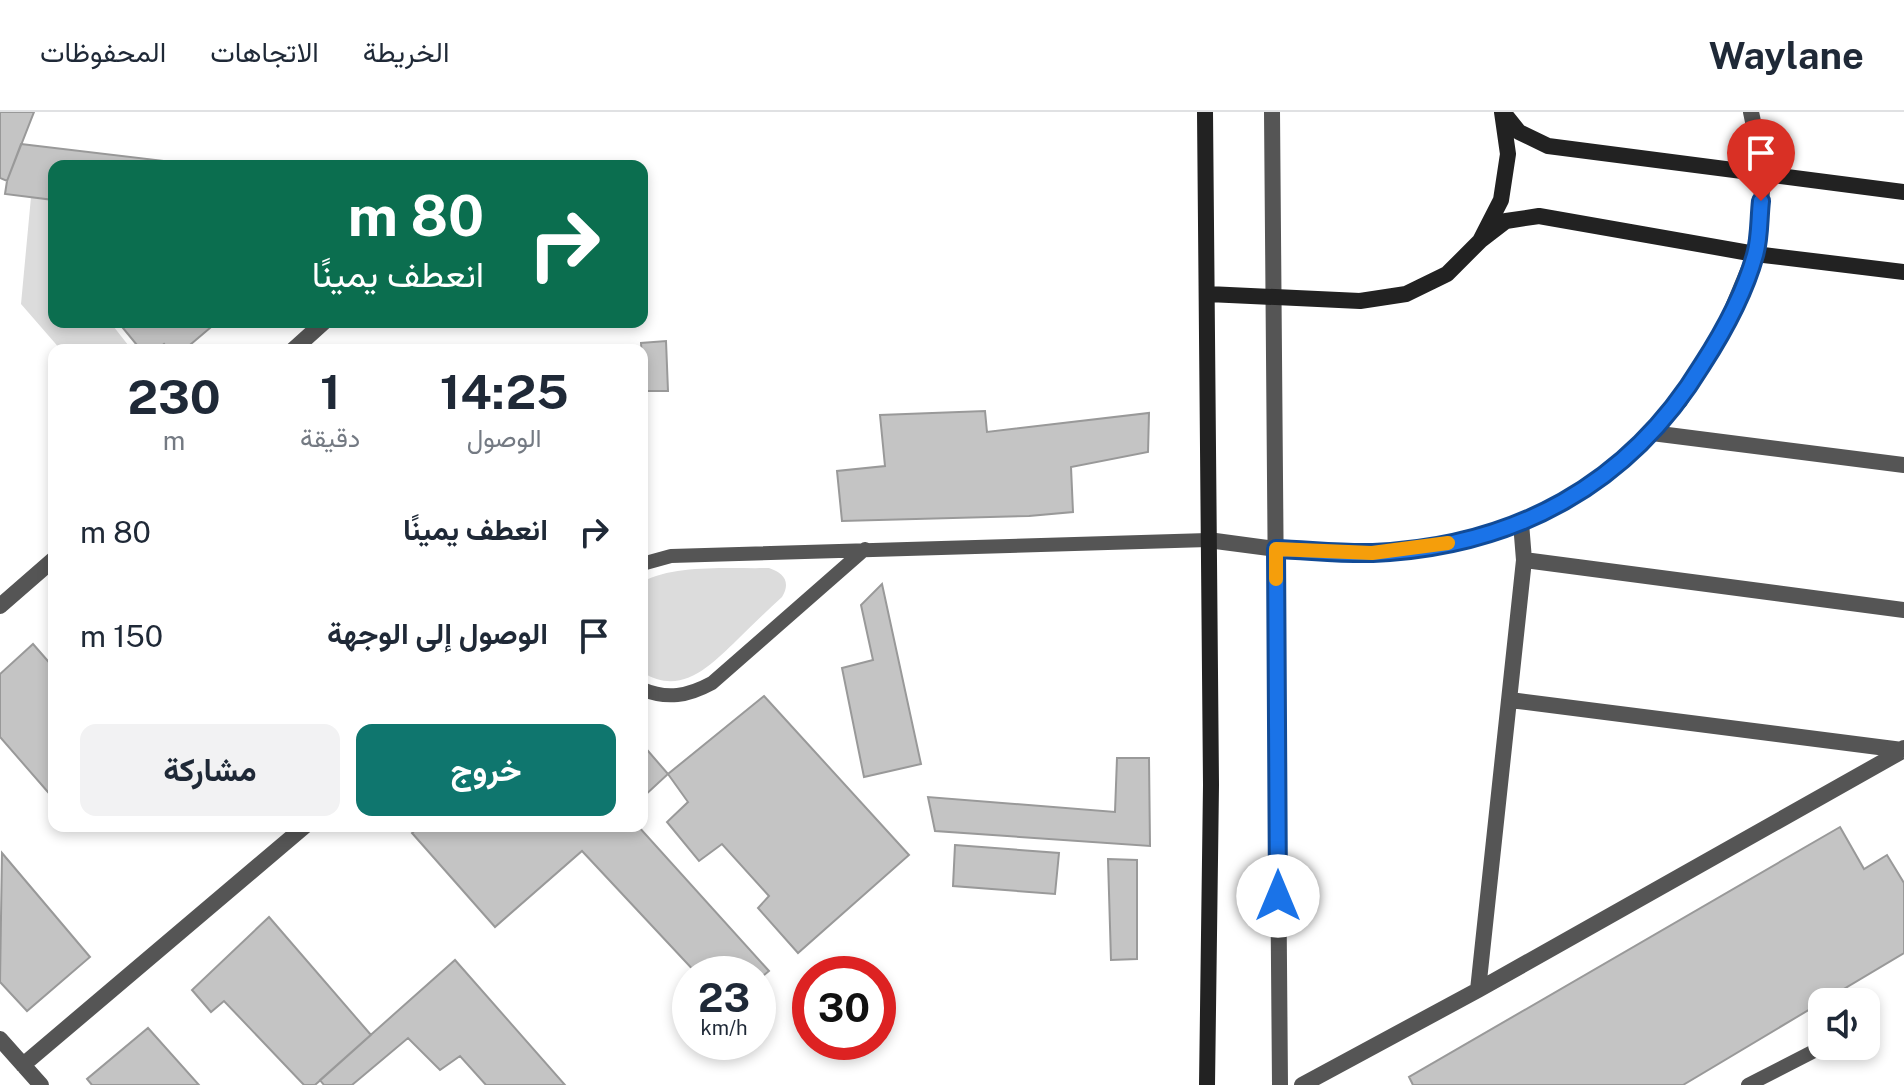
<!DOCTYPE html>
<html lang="ar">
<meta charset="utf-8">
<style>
:root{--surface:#fff;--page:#f2f2f3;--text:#1f2937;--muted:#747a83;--line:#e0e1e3;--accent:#0f766e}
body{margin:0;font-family:"Public Sans",Vazirmatn,sans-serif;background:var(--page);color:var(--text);direction:rtl;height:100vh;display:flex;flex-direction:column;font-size:30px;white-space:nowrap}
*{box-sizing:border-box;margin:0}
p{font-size:26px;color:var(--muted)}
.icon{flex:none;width:44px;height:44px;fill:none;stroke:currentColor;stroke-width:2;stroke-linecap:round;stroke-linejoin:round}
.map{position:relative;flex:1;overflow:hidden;direction:ltr}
.drawer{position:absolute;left:48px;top:232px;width:600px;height:488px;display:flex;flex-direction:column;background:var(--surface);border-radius:16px;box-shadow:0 4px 12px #0003;direction:rtl}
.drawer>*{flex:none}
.guide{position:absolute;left:48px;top:48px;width:600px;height:168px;border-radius:16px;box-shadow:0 4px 12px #0003;direction:rtl;background:#0b6e4f;color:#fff;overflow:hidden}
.buttons{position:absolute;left:1808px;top:876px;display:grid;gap:16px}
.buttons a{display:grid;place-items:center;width:72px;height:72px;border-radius:16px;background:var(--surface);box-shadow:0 4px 12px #0003;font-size:40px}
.speed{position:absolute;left:672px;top:844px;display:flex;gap:16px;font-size:40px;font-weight:700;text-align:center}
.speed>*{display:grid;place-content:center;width:104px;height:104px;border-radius:50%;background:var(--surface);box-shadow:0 4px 12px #0003;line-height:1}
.speed small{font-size:20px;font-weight:400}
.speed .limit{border:12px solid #d22;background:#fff;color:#111}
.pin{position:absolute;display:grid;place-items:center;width:68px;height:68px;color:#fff;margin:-82px -34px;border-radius:50% 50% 50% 0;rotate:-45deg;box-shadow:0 0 8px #0007}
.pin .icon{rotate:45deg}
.me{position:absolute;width:88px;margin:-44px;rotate:0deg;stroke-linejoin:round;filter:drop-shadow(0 0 6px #0008)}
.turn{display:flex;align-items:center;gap:28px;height:168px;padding:0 32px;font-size:36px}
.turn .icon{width:104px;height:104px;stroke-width:2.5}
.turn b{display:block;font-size:56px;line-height:68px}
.eta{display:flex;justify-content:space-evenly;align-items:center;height:136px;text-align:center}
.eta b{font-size:48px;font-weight:700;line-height:56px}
.action{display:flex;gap:16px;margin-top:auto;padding:16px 32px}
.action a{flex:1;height:92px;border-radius:16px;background:var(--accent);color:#fff;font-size:32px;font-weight:700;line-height:92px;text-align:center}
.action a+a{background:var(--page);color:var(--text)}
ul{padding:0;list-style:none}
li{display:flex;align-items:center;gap:24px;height:104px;padding:0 32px}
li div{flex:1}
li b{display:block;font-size:30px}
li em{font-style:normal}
header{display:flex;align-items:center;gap:48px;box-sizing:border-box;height:112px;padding:0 40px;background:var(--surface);border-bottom:2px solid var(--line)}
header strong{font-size:38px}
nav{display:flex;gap:44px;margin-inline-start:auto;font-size:28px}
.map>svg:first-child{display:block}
</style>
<header>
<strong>Waylane</strong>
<nav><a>الخريطة</a><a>الاتجاهات</a><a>المحفوظات</a></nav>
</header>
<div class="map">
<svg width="1904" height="973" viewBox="0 0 1904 973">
<rect width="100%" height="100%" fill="#fff"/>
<path fill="#dcdcdc" d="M31 85 54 88V210H110L132 238H61L21 192Z
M769 456C784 461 791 470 782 485 767 499 752 513 737 528 710 554 681 585 642 560V470C675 452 731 457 769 456Z"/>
<path fill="#c4c4c4" stroke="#999" stroke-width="2" d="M0 0H34L7 69 0 66Z
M21 32 173 50 172 54H54V88L5 82 7 69Z
M118 210H217L184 238H169L164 232 157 238H141Z
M666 229 668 279H644L641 231Z
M985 299 987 320 1149 301 1148 340 1071 355 1073 400 1029 404 842 409 837 359 885 354 880 303Z
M882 472 921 652 864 665 842 556 873 548 861 493Z
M33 532 54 556V687L0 625V562Z
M764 584 909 743 798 841 758 796 769 784 722 732 699 749 667 710 688 690 668 662Z
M642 632 668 662 642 686Z
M1117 646H1149L1150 734 935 719 928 685 1115 700Z
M420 714H638L769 859 758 868V862H697L582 739 495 815 412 721Z
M1840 715 1864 757 1887 743 1904 771V841L1683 973H1413L1409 965Z
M955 733 1059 741 1055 782 953 774Z
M2 741 90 845 27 899 0 870Z
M1108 747 1137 748V847L1111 848Z
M269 805 371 923 315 973H304L224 889 211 900 192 878Z
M455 848 565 973H486L460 944 440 958 408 926 352 973H324L320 968Z
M148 916 199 973H92L87 967Z"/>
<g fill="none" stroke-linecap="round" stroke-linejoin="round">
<path stroke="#555" stroke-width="14" d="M642 452 671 444 1208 428
M642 577C667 588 688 584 712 571L865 437
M1866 913 1867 912
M1748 973 1824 934"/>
<path stroke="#555" stroke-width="16" d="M1272 0 1280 973
M293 238 324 210
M1652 321 1904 353
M1208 428 1276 437 1372 441 1423 436 1480 424 1521 411 1588 376 1623 349 1680 289 1723 219 1755 142 1764 62 1751 0
M1524 448 1904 498
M0 494 54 447
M1510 588 1902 638 1904 636
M1478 878 1524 448 1521 411
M0 927 41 973
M23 953 305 714
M1302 973 1478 878 1904 638"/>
<path stroke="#222" stroke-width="16" d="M1205 0 1211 673 1207 973
M1503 0 1519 20 1548 34 1904 80
M1480 129 1506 109 1539 104 1755 142 1904 160
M1208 182 1360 189 1406 182 1447 162 1480 129 1501 88 1508 42 1502 0"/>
</g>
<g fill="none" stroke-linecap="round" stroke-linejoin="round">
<defs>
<path id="route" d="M1278 784 1276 437C1308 438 1341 442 1373 441 1514 435 1629 373 1702 253 1724 219 1744 183 1755 143 1760 126 1759 106 1761 89"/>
</defs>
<use href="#route" stroke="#114b97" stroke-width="20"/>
<use href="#route" stroke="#1a73e8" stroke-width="14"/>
<path stroke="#f59e0b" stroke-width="14" d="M1276 467V437L1372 441 1448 431"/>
</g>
</svg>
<div class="buttons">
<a><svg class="icon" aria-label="sound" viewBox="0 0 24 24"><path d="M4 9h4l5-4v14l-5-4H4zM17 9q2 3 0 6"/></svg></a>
</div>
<div class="speed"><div>23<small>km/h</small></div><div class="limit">30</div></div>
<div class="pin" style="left:1761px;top:89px;background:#d93025"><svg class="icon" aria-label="arrive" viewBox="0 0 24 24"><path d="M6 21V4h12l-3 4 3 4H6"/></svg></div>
<svg class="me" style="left:1278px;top:784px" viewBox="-20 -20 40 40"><circle r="19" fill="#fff"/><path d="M0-13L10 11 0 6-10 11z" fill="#1a73e8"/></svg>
<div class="guide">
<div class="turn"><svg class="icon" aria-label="right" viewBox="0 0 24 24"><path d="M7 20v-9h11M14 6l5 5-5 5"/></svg><div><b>80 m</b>انعطف يمينًا</div></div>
</div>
<section class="drawer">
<div class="eta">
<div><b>14:25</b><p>الوصول</p></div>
<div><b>1</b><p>دقيقة</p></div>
<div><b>230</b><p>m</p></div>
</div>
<ul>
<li><svg class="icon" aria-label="right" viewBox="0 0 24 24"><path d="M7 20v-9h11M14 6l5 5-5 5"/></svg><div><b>انعطف يمينًا</b></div><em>80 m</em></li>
<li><svg class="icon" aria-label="arrive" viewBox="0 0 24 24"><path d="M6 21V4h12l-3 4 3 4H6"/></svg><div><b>الوصول إلى الوجهة</b></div><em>150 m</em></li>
</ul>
<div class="action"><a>خروج</a><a>مشاركة</a></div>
</section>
</div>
